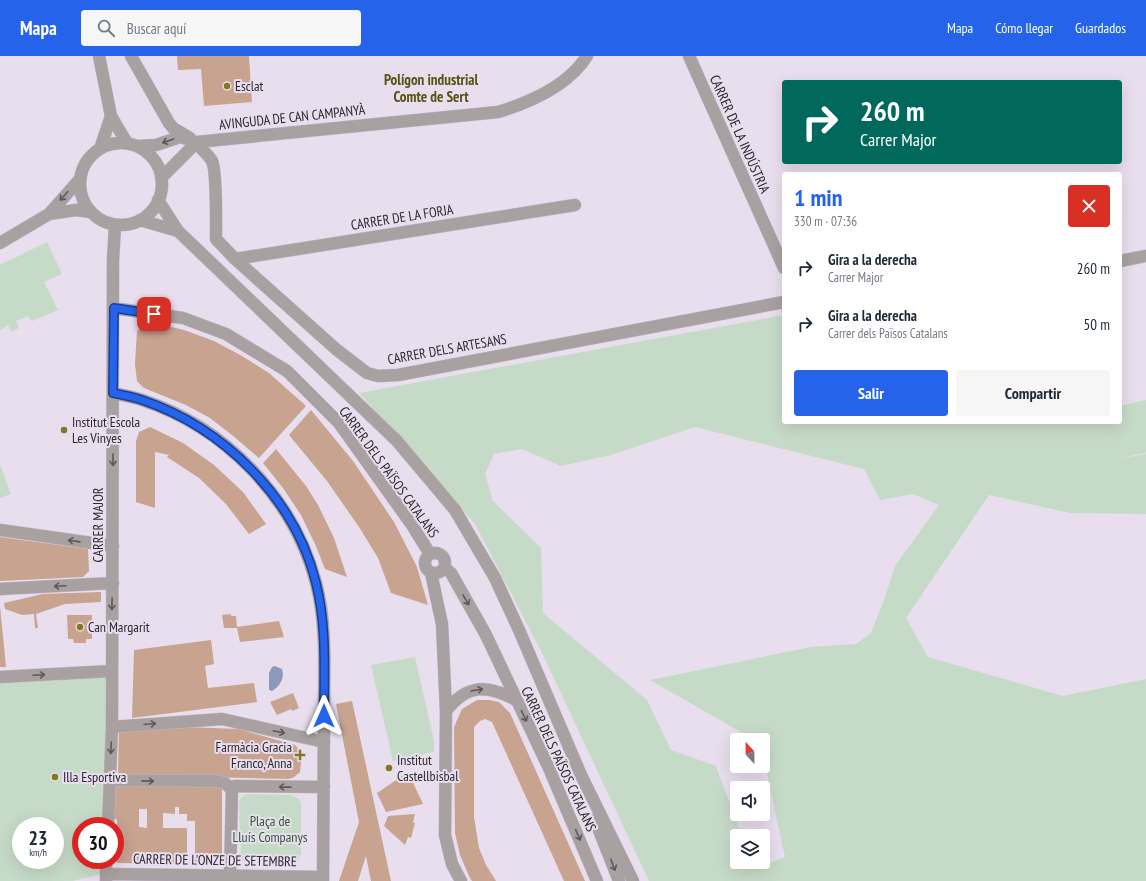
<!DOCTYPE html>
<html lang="es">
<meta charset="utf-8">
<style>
body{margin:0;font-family:"PT Sans Narrow",sans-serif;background:#f6f6f7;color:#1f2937;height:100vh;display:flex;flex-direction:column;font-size:15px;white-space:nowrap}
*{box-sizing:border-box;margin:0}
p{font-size:13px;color:#747a83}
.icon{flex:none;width:22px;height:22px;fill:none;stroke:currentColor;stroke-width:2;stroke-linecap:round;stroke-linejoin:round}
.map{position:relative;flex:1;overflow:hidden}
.panel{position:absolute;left:782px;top:116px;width:340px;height:252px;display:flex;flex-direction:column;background:#fff;border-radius:4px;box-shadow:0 4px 16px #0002}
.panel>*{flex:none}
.banner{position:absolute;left:782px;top:24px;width:340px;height:84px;border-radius:4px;box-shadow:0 4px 16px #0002;background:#00695c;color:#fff;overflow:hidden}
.needle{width:26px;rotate:338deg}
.tools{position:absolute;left:730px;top:677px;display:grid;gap:8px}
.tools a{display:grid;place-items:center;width:40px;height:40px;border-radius:4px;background:#fff;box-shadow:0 4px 16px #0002;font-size:20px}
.speed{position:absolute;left:12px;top:761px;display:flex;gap:8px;font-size:20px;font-weight:700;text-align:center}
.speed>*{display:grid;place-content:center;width:52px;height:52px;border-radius:50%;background:#fff;box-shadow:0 4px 16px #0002;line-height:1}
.speed small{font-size:10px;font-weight:400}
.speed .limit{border:6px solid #d22;background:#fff;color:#111}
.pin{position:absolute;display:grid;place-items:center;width:34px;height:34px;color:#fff;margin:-17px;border-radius:8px;box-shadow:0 2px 6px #0006}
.me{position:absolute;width:44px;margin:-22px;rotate:0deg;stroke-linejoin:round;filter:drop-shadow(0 0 3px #0008)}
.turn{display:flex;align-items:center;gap:14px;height:84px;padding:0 12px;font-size:18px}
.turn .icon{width:52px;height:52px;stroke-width:2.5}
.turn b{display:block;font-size:28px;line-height:34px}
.round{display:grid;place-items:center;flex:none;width:42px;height:42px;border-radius:4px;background:#f6f6f7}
.summary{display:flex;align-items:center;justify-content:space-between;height:68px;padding:0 12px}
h1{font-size:24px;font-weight:700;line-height:30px;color:#2563eb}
.button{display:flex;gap:8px;margin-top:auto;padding:8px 12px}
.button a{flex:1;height:46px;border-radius:4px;background:#2563eb;color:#fff;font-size:16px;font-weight:700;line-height:46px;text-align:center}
.button a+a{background:#f6f6f7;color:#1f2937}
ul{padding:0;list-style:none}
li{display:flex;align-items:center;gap:12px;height:56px;padding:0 12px}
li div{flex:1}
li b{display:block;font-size:15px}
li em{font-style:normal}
header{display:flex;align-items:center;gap:24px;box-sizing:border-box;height:56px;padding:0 20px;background:#2563eb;color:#fff}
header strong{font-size:19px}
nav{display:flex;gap:22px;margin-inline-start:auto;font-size:14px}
.search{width:280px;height:36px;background:#f6f6f7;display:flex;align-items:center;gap:10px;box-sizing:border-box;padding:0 14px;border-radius:4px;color:#747a83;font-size:15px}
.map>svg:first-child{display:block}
.green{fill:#c6dbc7;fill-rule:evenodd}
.water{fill:#8b9aba}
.building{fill:#c7a390;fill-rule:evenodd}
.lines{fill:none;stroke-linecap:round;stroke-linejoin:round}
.minor-casing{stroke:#c2bac8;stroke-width:13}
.minor{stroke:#a9a0a1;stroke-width:12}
.oneway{stroke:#5d585c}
.route-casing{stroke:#184099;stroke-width:10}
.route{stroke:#2563eb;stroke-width:7}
.poi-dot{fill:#82781d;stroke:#e8deee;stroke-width:1.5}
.labels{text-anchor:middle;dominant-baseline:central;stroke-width:4;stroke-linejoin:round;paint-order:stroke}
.poi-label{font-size:14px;fill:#2b282e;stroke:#e8deee;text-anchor:start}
.street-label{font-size:14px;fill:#2b282e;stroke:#e8deee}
.park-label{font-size:14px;fill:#2c5a33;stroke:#e8deee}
.neighbourhood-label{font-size:15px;font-weight:bold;fill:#585113;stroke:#e8deee}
</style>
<header>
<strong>Mapa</strong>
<div class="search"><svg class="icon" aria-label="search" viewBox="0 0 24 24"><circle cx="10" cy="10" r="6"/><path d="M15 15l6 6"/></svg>Buscar aquí</div>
<nav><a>Mapa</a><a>Cómo llegar</a><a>Guardados</a></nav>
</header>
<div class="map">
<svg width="1146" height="825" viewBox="0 0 1146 825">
<rect width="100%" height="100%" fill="#e8deee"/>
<path class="green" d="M 47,186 L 62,218 L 44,226 L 58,254 L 32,265 L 28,260 L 16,265 L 19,272 L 11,276 L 8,269 L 0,274 L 0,209 Z
M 784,259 L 784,366 L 1120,366 L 1120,350 L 1146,344 L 1146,397 L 1116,403 L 1146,398 L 1146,458 L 1070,457 L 989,439 L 906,562 L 928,601 L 1063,640 L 1146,623 L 1146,825 L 649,825 L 543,599 L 475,468 L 359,337 ZM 695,371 L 864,413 L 880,444 L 913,438 L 939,449 L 895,510 L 884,544 L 871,577 L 856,588 L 811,591 L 650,624 L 755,684 L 763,684 L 763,699 L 785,801 L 754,813 L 751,806 L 737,806 L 737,780 L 742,780 L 716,710 L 671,694 L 647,644 L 543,557 L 541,492 L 493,445 L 485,418 L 494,398 L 522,393 L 561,410 L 611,399 Z
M 0,408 L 11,438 L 0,442 Z
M 415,601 L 434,685 L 434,696 L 393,705 L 371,609 Z
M 111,615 L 108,770 L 81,770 L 81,804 L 106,804 L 106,817 L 73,825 L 0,825 L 0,626 ZM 21,770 L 55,770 L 55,804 L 21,804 Z
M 247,738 L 290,739 L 299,743 L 301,747 L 301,798 L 298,805 L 246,807 L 241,804 L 239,747 L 241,741 Z"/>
<path class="water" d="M 275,610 L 282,613 C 285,622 280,630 272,635 L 269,634 L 269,617 L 272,611 Z"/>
<path class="building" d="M 177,0 L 249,0 L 252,46 L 204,50 L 201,13 L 178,14 Z
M 155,267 L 184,274 L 214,285 L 242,300 L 269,317 L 306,350 L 259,402 L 232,379 L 210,362 L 186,349 L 144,332 L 137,325 L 135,308 L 137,275 L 145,268 Z
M 311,354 L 353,405 L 394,466 L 417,511 L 428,549 L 391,537 L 378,502 L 359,471 L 327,425 L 289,379 Z
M 150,371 L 183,387 L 214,409 L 243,436 L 266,468 L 249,478 L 226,448 L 199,422 L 167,401 L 169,399 L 155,396 L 155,452 L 136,446 L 136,385 L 139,376 Z
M 276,393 L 306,430 L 318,449 L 334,482 L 347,521 L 325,513 L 316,490 L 301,459 L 283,432 L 263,407 Z
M 0,481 L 88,493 L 89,515 L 83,521 L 0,525 Z
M 101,536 L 101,546 L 65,548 L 36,558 L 38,572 L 35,572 L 34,558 L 22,559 L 5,553 L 4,547 L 43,538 Z
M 0,550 L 6,611 L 0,611 Z
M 231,558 L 231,560 L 236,560 L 237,571 L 279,565 L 284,581 L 240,586 L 237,572 L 224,572 L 222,559 Z
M 67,559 L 92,559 L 92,583 L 86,583 L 86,587 L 74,587 L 73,583 L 68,583 Z
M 211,584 L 214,608 L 205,610 L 208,632 L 254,627 L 257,646 L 132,662 L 134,594 Z
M 293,637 L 299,652 L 292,655 L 291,653 L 277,659 L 270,646 Z
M 477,644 L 489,644 L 499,646 L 510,657 L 585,825 L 564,825 L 492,666 L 485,663 L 480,665 L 474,671 L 474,761 L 479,792 L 486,809 L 496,825 L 472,825 L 469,820 L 460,799 L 455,777 L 454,671 L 462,653 Z
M 352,645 L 391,825 L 371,825 L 366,800 L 358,825 L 339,825 L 359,766 L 336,648 Z
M 186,671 L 238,673 L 295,689 L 302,697 L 300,716 L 294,721 L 289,723 L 118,719 L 119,676 Z
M 408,716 L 423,748 L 386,756 L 377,737 Z
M 114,729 L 220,730 L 222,732 L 222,804 L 216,809 L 195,808 L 195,765 L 187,765 L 187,758 L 179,758 L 179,751 L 175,751 L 175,758 L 163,757 L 163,772 L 187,772 L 187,808 L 117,807 L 117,763 L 114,763 ZM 139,753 L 147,753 L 147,772 L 139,771 Z
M 415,758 L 413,766 L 415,767 L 411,782 L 408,781 L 405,789 L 384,770 L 388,760 Z"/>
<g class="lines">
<g class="minor-casing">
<path id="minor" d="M 99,0 L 111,60 L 127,87
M 131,0 L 169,67 L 173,72 L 190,82
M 689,0 L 784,212
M 197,86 C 201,94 209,99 212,105 C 217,115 216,168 216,183 L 235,203 L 337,294 L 367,317 L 378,320 L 398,319 L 784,246
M80 128a41 41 0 1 1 82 0a41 41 0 1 1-82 0Z
M 137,90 L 156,89 L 180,81 L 197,86 L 498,56 C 531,46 568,30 587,0
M 100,93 L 111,60
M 161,122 L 197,86
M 158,144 L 178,175 L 397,385 L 455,454 L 495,522 L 519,574 L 581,719 L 633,825
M 49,158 L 76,154 L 91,156
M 140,164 L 178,175
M 0,187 L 49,158 L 80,123
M 235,203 L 575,149
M 1120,205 L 1146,200
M 113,252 L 183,262 L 226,278 L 287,315 L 339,367 L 412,469 L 430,498
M 113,337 C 123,339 133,341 142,344 C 225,371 294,442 316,527 C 327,568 324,613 324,656 C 324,712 323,769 323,825
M 0,474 L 113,490
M425 507a10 10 0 1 1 20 0a10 10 0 1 1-20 0Z
M 445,512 L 451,517 L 486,579 L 548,710 L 597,825
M 431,517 L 442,568 L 446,655 L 445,779 L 452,808 L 461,825
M 0,533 L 113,527
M 0,621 L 111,615
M 446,655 C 467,628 487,628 516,644
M 112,671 L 222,663 L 324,686
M 109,724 L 216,725 L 225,727 L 232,734
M 595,764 L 619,825
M 108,770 L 112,671 L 113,204 L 115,169
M 106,818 L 323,821
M 106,825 L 106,804
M 232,825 L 230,820 L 232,734 L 235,730 L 324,731"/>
</g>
<use href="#minor" class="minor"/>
</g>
<defs><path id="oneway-shaft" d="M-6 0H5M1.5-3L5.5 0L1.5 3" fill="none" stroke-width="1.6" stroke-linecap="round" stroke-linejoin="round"/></defs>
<g class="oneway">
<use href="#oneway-shaft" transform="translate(168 85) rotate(161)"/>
<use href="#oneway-shaft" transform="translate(64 140) rotate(132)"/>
<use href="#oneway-shaft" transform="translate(113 404) rotate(90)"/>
<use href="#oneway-shaft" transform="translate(74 485) rotate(-172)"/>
<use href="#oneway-shaft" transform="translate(60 530) rotate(177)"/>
<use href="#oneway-shaft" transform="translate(466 544) rotate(60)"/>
<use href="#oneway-shaft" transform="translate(112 548) rotate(91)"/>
<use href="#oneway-shaft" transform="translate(39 619) rotate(-3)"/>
<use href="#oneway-shaft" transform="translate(477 634) rotate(-10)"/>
<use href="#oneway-shaft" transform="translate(524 660) rotate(64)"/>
<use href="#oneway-shaft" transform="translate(150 668) rotate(-5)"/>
<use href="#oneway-shaft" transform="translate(279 676) rotate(12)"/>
<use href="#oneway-shaft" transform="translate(111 692) rotate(92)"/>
<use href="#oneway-shaft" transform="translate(148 725) rotate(1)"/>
<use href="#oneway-shaft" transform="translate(285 731) rotate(-179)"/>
<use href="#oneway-shaft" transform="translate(578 779) rotate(66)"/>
<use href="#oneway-shaft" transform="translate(613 809) rotate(69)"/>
</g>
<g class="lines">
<g class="route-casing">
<path id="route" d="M 154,258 L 114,252 L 113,337 C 122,339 133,341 142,344 C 224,372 295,442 316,527 C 327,570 324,616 324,660"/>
</g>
<use href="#route" class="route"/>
</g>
<g class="poi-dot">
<circle cx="227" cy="30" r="4"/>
<circle cx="64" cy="374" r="4"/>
<circle cx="80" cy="571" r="4"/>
<path d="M298 693h4v4h4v4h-4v4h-4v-4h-4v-4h4z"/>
<circle cx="389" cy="712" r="4"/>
<circle cx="55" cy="721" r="4"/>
</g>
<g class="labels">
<g class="poi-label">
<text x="235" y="30">Esclat</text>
<text x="72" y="366">Institut Escola<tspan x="72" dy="16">Les Vinyes</tspan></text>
<text x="88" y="571">Can Margarit</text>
<text x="292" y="691" text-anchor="end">Farmàcia Gracia<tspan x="292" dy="16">Franco, Anna</tspan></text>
<text x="397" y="704">Institut<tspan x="397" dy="16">Castellbisbal</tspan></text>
<text x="63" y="721">Illa Esportiva</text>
</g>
<g class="street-label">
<text transform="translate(292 61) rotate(-6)">AVINGUDA DE CAN CAMPANYÀ</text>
<text transform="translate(740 78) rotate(66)">CARRER DE LA INDÚSTRIA</text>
<text transform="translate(402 161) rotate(-9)">CARRER DE LA FORJA</text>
<text transform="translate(447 293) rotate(-10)">CARRER DELS ARTESANS</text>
<text transform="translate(389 416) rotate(54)">CARRER DELS PAÏSOS CATALANS</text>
<text transform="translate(98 469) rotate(-90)">CARRER MAJOR</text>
<text transform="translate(559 703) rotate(65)">CARRER DELS PAÏSOS CATALANS</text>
<text transform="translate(215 804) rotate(1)">CARRER DE L'ONZE DE SETEMBRE</text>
</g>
<g class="park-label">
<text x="270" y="765">Plaça de<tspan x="270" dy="16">Lluís Companys</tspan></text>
</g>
<g class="neighbourhood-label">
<text x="431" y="23">Polígon industrial<tspan x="431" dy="17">Comte de Sert</tspan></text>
</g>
</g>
</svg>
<div class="tools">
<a><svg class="needle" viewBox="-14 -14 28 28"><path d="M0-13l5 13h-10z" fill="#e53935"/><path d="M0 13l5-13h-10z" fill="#747a83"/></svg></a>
<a><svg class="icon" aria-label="sound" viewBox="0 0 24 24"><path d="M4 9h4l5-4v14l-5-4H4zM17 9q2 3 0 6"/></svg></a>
<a><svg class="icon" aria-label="layers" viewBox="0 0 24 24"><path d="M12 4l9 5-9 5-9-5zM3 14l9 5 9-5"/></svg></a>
</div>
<div class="speed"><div>23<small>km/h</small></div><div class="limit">30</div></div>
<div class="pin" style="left:154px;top:258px;background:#d93025"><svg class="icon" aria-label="arrive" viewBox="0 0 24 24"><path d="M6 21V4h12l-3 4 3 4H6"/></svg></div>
<svg class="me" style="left:324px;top:660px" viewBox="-20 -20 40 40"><path d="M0-17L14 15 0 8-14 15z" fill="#2563eb" stroke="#fff" stroke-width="4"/></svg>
<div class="banner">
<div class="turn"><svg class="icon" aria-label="right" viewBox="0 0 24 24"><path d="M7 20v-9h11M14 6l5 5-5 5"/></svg><div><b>260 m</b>Carrer Major</div></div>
</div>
<section class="panel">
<div class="summary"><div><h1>1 min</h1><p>330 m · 07:36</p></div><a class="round" style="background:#d93025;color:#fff"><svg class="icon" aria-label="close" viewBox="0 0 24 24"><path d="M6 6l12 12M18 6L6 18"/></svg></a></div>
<ul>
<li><svg class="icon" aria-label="right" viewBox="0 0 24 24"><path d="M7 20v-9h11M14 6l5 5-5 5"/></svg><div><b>Gira a la derecha</b><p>Carrer Major</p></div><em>260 m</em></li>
<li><svg class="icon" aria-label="right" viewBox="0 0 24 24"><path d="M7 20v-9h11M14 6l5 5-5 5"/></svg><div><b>Gira a la derecha</b><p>Carrer dels Països Catalans</p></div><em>50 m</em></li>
</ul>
<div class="button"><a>Salir</a><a>Compartir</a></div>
</section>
</div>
